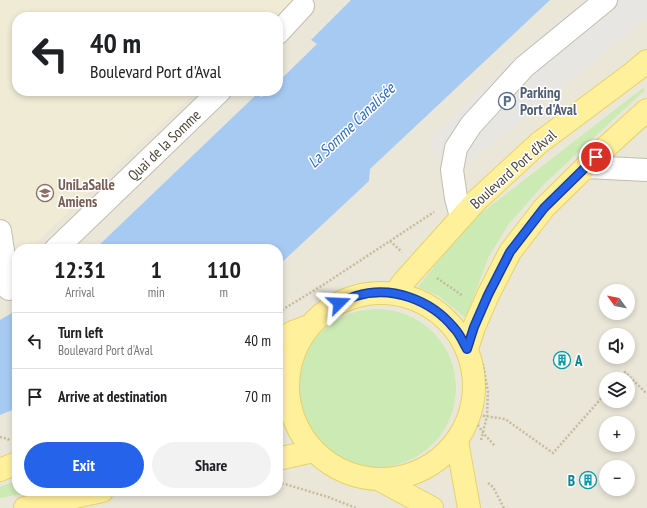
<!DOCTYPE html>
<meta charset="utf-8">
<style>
body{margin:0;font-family:"PT Sans Narrow",sans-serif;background:#f2f2f2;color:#202124;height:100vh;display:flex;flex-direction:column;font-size:15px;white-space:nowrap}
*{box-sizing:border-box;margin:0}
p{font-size:13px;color:#757577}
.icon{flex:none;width:22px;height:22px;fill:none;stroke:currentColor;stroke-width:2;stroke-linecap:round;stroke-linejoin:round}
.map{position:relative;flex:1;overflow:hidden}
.details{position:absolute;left:12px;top:244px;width:271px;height:252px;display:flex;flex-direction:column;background:#fff;border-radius:16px;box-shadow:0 2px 6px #0003}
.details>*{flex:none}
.guide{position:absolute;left:12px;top:12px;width:271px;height:84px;border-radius:16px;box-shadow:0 2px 6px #0003;background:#fff;color:#202124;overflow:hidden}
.needle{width:26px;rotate:303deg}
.buttons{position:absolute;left:599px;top:284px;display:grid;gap:8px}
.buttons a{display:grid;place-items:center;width:36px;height:36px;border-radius:50%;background:#fff;box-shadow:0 2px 6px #0003;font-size:20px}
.pin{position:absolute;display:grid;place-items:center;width:34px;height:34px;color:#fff;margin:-17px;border:2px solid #fff;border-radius:50%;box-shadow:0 1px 4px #0007}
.me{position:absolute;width:44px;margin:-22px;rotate:69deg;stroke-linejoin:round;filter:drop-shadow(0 0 3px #0008)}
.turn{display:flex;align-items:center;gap:14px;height:84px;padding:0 12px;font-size:18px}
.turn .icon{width:52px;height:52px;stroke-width:2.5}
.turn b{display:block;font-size:28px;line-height:34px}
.eta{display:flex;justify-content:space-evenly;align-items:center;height:68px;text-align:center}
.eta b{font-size:24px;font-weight:700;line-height:28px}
.button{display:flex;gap:8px;margin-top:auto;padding:8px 12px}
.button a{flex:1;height:46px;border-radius:24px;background:#2563eb;color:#fff;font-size:16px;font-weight:700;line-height:46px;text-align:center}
.button a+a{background:#f2f2f2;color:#202124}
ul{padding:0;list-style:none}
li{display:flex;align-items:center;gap:12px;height:56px;padding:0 12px;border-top:1px solid #e0e0e0}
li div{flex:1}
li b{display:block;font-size:15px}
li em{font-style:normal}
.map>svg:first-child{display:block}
.residential{fill:#eae7d9;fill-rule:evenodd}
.education{fill:#efebd5}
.green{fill:#cbeab4}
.parking{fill:#e8e6e3}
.water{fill:#a7caf3}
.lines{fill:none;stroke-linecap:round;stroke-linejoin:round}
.minor-casing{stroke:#c2bead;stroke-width:24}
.major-casing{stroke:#e7d268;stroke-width:24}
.path{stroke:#c4bc9e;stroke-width:2.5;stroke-dasharray:2 2;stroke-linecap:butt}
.minor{stroke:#fff;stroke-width:22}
.major{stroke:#fff09b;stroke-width:22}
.route-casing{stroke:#184099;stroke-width:10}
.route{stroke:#2563eb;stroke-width:7}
.labels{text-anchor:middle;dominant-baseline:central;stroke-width:3;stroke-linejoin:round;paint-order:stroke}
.service-label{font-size:15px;font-weight:bold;fill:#4e5e75;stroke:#fff;text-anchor:start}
.street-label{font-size:15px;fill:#4b4638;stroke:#fff}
.education-label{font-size:15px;font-weight:bold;fill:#785e54;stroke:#fff;text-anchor:start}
.culture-label{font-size:15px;font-weight:bold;fill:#0d838f;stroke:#fff;text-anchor:start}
.water-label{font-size:16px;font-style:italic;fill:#2d6cbb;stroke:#fff}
</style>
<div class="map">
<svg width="647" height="508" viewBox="0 0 647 508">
<rect width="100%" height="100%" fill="#f6f4eb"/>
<path class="residential" d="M 0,0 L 647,0 L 647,508 L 0,508 ZM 17,17 L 278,17 L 278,91 L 17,91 ZM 17,249 L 278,249 L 278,491 L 17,491 ZM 606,291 L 628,291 L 628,313 L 606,313 ZM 606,335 L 628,335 L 628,357 L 606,357 ZM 606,379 L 628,379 L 628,401 L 606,401 ZM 606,423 L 628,423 L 628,445 L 606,445 ZM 606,467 L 628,467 L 628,489 L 606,489 Z"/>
<path class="education" d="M 0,0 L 293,0 L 276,17 L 17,17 L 17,91 L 197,91 L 29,249 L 17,249 L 17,260 L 0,273 Z"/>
<path class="green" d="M 643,88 L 645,90 L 544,184 L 508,225 L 488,258 L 466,318 L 439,296 L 418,287 L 455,240 L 479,215 Z
M298 388a79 79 0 1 1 158 0a79 79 0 1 1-158 0Z
M 17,480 L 17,491 L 36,491 L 0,498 L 0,487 Z"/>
<path class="parking" d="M 584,0 L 647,0 L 647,18 L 452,176 L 428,142 L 513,59 Z"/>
<path class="water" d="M 351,0 L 550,0 L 370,169 L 369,181 L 278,266 L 278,249 L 95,249 L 256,95 L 262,97 L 268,91 L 278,91 L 278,82 L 317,44 L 311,40 Z
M 17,310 L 17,408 L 0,415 L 0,320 Z"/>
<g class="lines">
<g class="minor-casing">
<path id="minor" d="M 278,33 L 303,6
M 586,167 L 647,170
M 461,217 L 456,198 L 452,170 L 456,148 L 471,125 L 524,67 L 606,0
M 0,231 L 9,289
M 56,249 L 220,91"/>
</g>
<g class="major-casing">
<path id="major" d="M288 386a93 93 0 1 1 186 0a93 93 0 1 1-186 0Z
M 395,293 L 405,280 L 476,201 L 539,143 L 634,72 L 647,61
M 278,341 L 293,332 L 309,326
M 467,349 L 474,327 L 488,295 L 510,252 L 544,208 L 606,147 L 647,110
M 457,441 L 469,508
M 278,459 L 313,451
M 0,470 L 17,463
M 380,480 L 432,508
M 25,508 L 102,491"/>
</g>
<path class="path" d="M 390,241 L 402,252
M 437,278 L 463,296
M 282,310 L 323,285 L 434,212
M 619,379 L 625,372 L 647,394
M 471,414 L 505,419 L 553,453 L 606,393
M 471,415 L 484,434 L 495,446
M 0,437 L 8,439 L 10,442
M 481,440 L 487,416 L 488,392 L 483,364
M 278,482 L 328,497 L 356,508
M 488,483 L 493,487 L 504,508"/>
<use href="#minor" class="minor"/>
<use href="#major" class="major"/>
</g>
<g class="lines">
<g class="route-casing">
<path id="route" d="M 339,303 C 345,300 350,298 356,296 C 392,285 431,300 454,328 C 460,334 463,342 467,349 L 474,327 L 488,295 L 510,252 L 544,208 L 596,157"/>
</g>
<use href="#route" class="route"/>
</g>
<defs>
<g id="parking-ring" transform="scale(0.9)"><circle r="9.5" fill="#fff" stroke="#5c6f8a" stroke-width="1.5"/><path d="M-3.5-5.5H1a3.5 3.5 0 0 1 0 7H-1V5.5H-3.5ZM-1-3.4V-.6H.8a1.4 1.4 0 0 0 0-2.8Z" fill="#5c6f8a"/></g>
<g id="university-ring" transform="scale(0.9)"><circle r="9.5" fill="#fff" stroke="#8d6e63" stroke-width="1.5"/><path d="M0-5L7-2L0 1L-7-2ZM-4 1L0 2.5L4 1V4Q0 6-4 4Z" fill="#8d6e63"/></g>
<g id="building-ring" transform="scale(0.9)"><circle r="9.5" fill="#fff" stroke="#0f9aa8" stroke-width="1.5"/><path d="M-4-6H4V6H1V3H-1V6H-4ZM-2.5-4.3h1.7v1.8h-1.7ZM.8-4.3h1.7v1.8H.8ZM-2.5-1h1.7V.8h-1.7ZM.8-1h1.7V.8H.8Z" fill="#0f9aa8"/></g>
</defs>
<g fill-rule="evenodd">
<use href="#parking-ring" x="507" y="101"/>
<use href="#university-ring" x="45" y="193"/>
<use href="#building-ring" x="562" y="360"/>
<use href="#building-ring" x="588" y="480"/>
</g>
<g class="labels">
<g class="service-label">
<text x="520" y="92">Parking<tspan x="520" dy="17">Port d'Aval</tspan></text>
</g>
<g class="street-label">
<text transform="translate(164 145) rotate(-44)">Quai de la Somme</text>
<text transform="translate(513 169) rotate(-42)">Boulevard Port d'Aval</text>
</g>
<g class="education-label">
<text x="58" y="184">UniLaSalle<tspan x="58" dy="17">Amiens</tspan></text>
</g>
<g class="culture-label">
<text x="575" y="360">A</text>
<text x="575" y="480" text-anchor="end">B</text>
</g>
<g class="water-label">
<text transform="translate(351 125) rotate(-44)">La Somme Canalisée</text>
</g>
</g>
</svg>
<div class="buttons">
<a><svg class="needle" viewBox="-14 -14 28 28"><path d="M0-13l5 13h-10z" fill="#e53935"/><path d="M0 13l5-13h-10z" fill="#757577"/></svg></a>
<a><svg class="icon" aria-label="sound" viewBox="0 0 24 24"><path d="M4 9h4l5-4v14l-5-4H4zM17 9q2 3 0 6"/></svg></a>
<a><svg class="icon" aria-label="layers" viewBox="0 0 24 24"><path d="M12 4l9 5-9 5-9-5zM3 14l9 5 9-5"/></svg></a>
<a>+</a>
<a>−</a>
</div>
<div class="pin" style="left:596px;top:157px;background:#d93025"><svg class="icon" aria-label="arrive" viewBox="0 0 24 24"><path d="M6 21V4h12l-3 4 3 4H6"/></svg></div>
<svg class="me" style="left:339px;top:303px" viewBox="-20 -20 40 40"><path d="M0-17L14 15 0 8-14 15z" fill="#2563eb" stroke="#fff" stroke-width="4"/></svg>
<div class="guide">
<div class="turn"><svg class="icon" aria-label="left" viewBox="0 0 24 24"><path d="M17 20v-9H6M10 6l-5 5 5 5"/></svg><div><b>40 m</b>Boulevard Port d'Aval</div></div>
</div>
<section class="details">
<div class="eta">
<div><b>12:31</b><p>Arrival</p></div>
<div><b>1</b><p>min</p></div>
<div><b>110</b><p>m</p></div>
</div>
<ul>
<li><svg class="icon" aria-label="left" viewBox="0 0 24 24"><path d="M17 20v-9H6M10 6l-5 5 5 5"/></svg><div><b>Turn left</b><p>Boulevard Port d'Aval</p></div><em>40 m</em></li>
<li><svg class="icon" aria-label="arrive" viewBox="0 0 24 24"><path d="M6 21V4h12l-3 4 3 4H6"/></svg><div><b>Arrive at destination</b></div><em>70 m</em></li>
</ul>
<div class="button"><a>Exit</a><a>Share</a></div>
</section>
</div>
